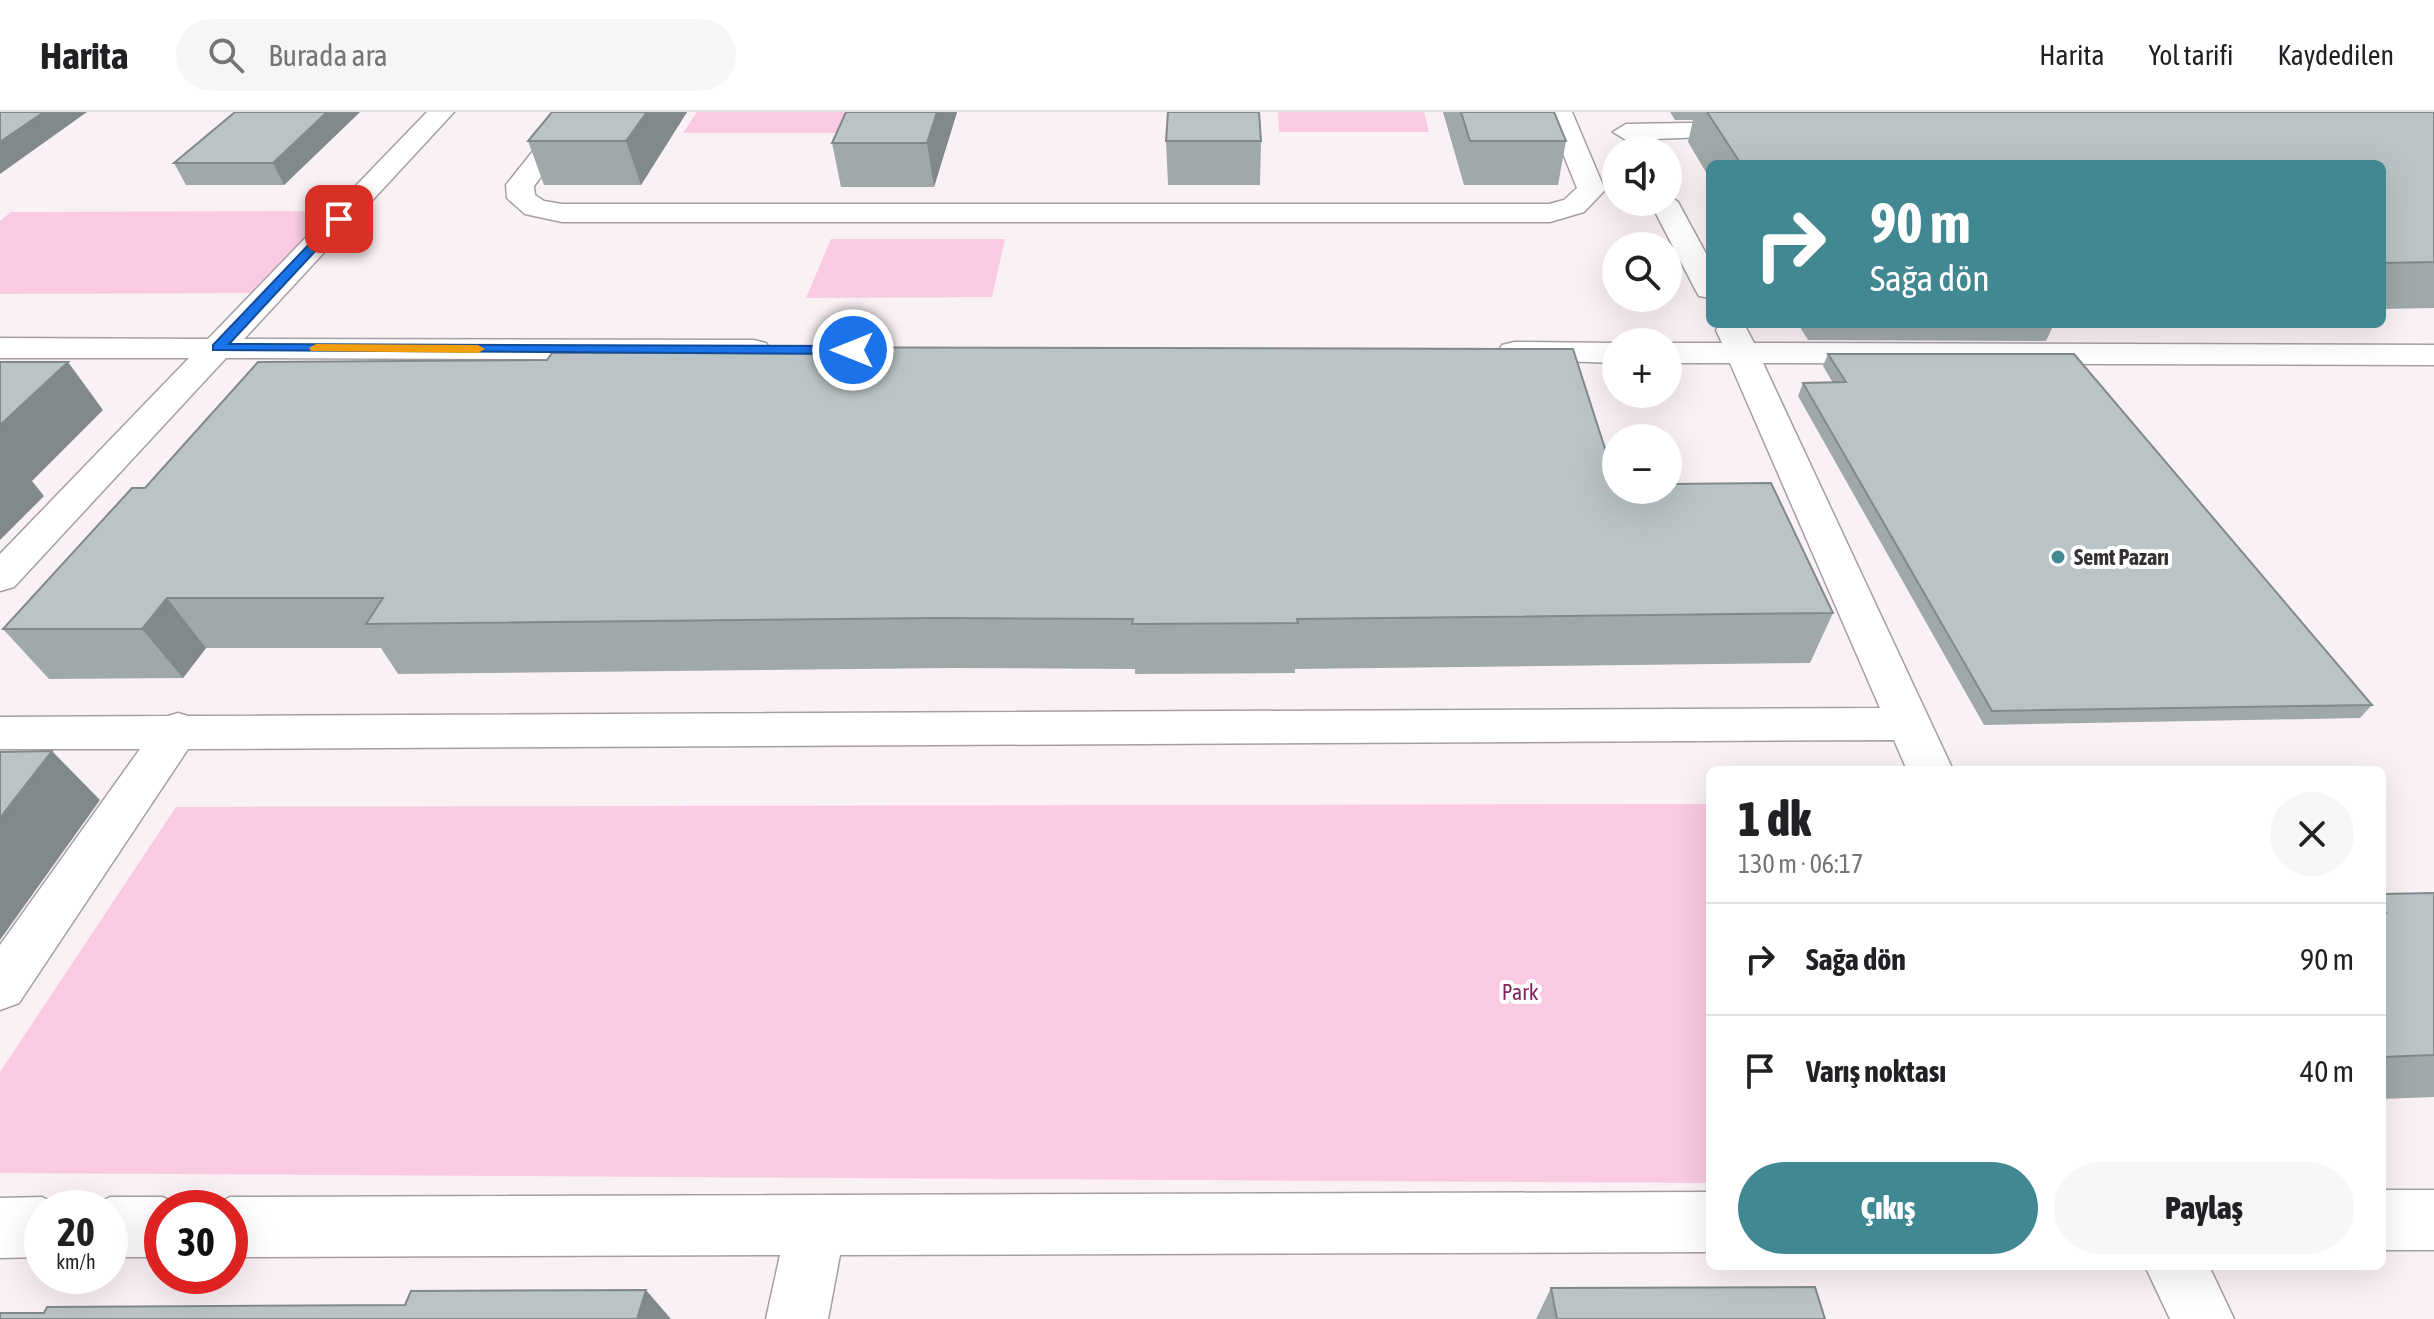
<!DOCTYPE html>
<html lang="tr">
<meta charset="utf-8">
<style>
body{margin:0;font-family:"Asap Condensed",sans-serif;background:#f6f6f6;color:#202124;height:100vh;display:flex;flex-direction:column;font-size:30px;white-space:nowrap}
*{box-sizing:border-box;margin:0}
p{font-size:26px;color:#757577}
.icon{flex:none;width:44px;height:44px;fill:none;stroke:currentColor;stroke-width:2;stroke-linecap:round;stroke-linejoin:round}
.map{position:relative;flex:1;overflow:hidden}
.details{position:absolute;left:1706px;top:654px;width:680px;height:504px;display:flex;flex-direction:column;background:#fff;border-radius:12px;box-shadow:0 8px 32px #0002}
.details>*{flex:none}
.banner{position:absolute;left:1706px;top:48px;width:680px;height:168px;border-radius:12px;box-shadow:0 8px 32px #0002;background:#428893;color:#fff;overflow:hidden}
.fabs{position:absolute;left:1602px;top:24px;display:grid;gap:16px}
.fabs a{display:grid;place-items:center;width:80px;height:80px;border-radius:50%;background:#fff;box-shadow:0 8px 32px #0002;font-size:40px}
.speed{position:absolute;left:24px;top:1078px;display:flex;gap:16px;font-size:40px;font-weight:700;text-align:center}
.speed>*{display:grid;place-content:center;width:104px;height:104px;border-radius:50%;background:#fff;box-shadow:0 8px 32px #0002;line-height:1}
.speed small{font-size:20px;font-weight:400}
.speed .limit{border:12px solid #d22;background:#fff;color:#111}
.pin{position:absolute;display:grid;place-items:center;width:68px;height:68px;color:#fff;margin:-34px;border-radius:16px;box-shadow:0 4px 12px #0006}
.me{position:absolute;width:88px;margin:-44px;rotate:270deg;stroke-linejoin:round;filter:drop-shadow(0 0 6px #0008)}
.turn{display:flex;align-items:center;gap:28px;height:168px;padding:0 32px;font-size:36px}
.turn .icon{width:104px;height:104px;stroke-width:2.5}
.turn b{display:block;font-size:56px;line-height:68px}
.round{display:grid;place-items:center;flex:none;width:84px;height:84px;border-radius:42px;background:#f6f6f6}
.summary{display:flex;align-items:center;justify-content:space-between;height:136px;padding:0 32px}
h1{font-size:48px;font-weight:800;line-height:60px}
.button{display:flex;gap:16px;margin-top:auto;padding:16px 32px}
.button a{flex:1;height:92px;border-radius:48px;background:#428893;color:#fff;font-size:32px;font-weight:800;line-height:92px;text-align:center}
.button a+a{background:#f6f6f6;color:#202124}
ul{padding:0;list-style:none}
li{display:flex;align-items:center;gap:24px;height:112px;padding:0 32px;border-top:2px solid #e0e0e0}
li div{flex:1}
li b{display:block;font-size:30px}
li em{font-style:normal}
header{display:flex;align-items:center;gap:48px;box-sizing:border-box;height:112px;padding:0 40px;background:#fff;border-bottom:2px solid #e0e0e0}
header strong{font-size:38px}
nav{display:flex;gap:44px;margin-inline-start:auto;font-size:28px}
.search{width:560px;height:72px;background:#f6f6f6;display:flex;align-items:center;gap:20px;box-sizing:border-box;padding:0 28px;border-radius:44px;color:#757577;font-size:30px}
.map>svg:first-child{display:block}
.green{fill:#f9cae2}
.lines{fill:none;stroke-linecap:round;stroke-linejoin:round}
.minor-casing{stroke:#a79ea3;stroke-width:3}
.minor{fill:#fff;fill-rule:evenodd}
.wall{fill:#a0a9aa}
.shaded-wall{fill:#82898b}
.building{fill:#bac4c6;stroke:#82898b;stroke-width:2}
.route{fill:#1a73e8;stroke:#114b97;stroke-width:2}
.slow{fill:#f59e0b}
.poi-dot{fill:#428893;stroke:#fff;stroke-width:3}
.labels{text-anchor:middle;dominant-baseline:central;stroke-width:8;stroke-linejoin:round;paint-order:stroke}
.poi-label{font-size:22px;font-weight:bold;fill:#363234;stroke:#fff;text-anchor:start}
.park-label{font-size:22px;fill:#822660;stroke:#fff}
</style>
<header>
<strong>Harita</strong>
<div class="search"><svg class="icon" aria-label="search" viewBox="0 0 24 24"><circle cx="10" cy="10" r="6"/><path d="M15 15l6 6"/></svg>Burada ara</div>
<nav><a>Harita</a><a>Yol tarifi</a><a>Kaydedilen</a></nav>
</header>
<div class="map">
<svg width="2434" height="1207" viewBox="0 0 2434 1207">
<rect width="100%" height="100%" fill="#faf1f5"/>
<path class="green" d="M 697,0 L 863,0 L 854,21 L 683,21 Z
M 1278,0 L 1424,0 L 1429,20 L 1279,20 Z
M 342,99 L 263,181 L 0,182 L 0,109 L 11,100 Z
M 831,127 L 1005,127 L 992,185 L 806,186 Z
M 1710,692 L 1710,1071 L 0,1061 L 0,960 L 176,695 Z"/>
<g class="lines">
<g class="minor-casing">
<path id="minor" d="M 427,0 L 454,0 L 244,227 L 754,228 L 766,231 L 770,238 L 766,245 L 754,248 L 226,246 L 14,475 L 0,479 L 0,442 L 189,246 L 0,246 L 0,226 L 208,227 Z
M 564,0 L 590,0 L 534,74 L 535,83 L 544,89 L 562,92 L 1549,92 L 1564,88 L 1577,76 L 1546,0 L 1572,0 L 1605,78 L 1584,100 L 1550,110 L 562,110 L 525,102 L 507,86 L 506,73 Z
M 1752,10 L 1765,18 L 1761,23 L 1626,28 L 1613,20 L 1626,12 Z
M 1668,83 L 1678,90 L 1710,149 L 1710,186 L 1699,184 L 1695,177 L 1650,90 L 1668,90 Z
M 1720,212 L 1744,212 L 1754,231 L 2434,233 L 2434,253 L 1763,251 L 1953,658 L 1907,658 L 1894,628 L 188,637 L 19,891 L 0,898 L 0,833 L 140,637 L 0,637 L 0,605 L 168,604 L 178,601 L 188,604 L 1880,596 L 1730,251 L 1668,251 L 1668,231 L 1722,231 L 1716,218 Z
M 1514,230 L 1616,231 L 1616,251 L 1502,247 L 1498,240 L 1502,233 Z
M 2382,1078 L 2434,1078 L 2434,1138 L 2382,1138 Z
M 1710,1080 L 1710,1140 L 840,1143 L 828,1207 L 766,1207 L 780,1143 L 230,1145 L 230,1096 L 208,1096 L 230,1085 Z
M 42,1085 L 64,1096 L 42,1096 L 42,1145 L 0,1146 L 0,1086 Z
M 110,1085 L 162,1085 L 183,1094 L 162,1096 L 162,1145 L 110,1145 L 110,1096 L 88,1096 Z
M 2145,1154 L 2209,1154 L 2234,1207 L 2170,1207 Z"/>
</g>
<use href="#minor" class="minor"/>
</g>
<path class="wall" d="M 360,0 L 284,73 L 186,73 L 174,51 Z
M 552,0 L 687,0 L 641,73 L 544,73 L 528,29 Z
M 846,0 L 957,0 L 934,75 L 841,75 L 832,31 Z
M 1443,0 L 1554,0 L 1566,29 L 1558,73 L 1464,73 Z
M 1670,0 L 2434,0 L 2434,196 L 2382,197 L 2382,52 L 1710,52 L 1710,67 L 1688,30 L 1693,8 L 1675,8 Z
M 1166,29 L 1261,29 L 1260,73 L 1168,73 Z
M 1798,212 L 2054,212 L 2046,229 L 1808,228 Z
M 1828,242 L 2372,593 L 2360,606 L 1984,613 L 1798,284 L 1803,271 L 1833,271 L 1823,254 Z
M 1616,371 L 1833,501 L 1810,551 L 1295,557 L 1295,561 L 1135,562 L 1135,557 L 951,556 L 398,562 L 381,536 L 206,536 L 183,566 L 49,567 L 3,517 L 132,376 Z
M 2434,781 L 2434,985 L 2382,987 L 2382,782 Z
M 1551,1176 L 1825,1207 L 1536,1207 Z"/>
<path class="shaded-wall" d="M 44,0 L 87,0 L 0,62 L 0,30 Z
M 327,0 L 360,0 L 284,73 L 273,51 Z
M 647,0 L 687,0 L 641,73 L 626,29 Z
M 937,0 L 957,0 L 934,75 L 927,31 Z
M 68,250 L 103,298 L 32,369 L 44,384 L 0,428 L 0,313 Z
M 167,486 L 206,536 L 183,566 L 142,517 Z
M 52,639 L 100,688 L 0,828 L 0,706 Z
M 646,1178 L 671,1207 L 637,1207 Z"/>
<path class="building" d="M 0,0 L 44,0 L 0,30 Z
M 235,0 L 327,0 L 273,51 L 174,51 Z
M 552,0 L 647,0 L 626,29 L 528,29 Z
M 846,0 L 937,0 L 927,31 L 832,31 Z
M 1168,0 L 1259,0 L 1261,29 L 1166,29 Z
M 1461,0 L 1554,0 L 1566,29 L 1470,29 Z
M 1707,0 L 2434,0 L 2434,150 L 2382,151 L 2382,52 L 1741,52 Z
M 693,235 L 1573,237 L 1616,371 L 1616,378 L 1668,378 L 1668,372 L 1771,371 L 1833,501 L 1297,507 L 1298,511 L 1132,512 L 1133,507 L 940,506 L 366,512 L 383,486 L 167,486 L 142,517 L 3,517 L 132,376 L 145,376 L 258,250 L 547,248 L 552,241 L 690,241 Z
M 1828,242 L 2074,242 L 2372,593 L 1992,599 L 1803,271 L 1846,270 Z
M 0,250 L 68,250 L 0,313 Z
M 52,639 L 0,706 L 0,640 Z
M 2434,781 L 2434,943 L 2382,945 L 2382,801 L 2386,801 L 2382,795 L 2382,782 Z
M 1815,1175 L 1825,1207 L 1557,1207 L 1551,1176 Z
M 646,1178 L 637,1207 L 0,1207 L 0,1201 L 44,1201 L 47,1195 L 405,1193 L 411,1179 Z"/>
<path class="route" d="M 335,105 L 345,107 L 229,232 L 853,234 L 860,238 L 853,242 L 213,238 L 213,233 Z"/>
<path class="slow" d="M 316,232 L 478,233 L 485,237 L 478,241 L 311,239 L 309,236 Z"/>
<circle class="poi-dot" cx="2058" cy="445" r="8"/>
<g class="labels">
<g class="poi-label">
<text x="2074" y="445">Semt Pazarı</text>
</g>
<g class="park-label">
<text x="1520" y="880">Park</text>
</g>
</g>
</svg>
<div class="fabs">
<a><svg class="icon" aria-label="sound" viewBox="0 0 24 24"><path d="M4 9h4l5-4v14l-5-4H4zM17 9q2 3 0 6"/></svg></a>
<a><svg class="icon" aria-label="search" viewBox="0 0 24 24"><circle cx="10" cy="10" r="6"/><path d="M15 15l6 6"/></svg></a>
<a>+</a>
<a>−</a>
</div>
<div class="speed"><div>20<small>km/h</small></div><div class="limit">30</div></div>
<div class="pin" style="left:339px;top:107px;background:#d93025"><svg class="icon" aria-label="arrive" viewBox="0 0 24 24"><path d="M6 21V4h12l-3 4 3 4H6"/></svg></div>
<svg class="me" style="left:853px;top:238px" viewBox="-20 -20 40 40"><circle r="17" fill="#1a73e8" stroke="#fff" stroke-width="3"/><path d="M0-11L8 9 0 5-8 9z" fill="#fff"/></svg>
<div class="banner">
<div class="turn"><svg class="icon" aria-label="right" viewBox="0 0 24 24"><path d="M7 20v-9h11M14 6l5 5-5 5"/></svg><div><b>90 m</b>Sağa dön</div></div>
</div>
<section class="details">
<div class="summary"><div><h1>1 dk</h1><p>130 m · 06:17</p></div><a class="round"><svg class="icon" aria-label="close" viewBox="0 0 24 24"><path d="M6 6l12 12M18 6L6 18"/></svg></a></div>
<ul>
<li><svg class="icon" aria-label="right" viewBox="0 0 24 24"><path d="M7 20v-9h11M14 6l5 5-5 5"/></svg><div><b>Sağa dön</b></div><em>90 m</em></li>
<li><svg class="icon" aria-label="arrive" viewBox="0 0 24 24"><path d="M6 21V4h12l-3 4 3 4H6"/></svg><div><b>Varış noktası</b></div><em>40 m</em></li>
</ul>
<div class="button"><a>Çıkış</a><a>Paylaş</a></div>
</section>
</div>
